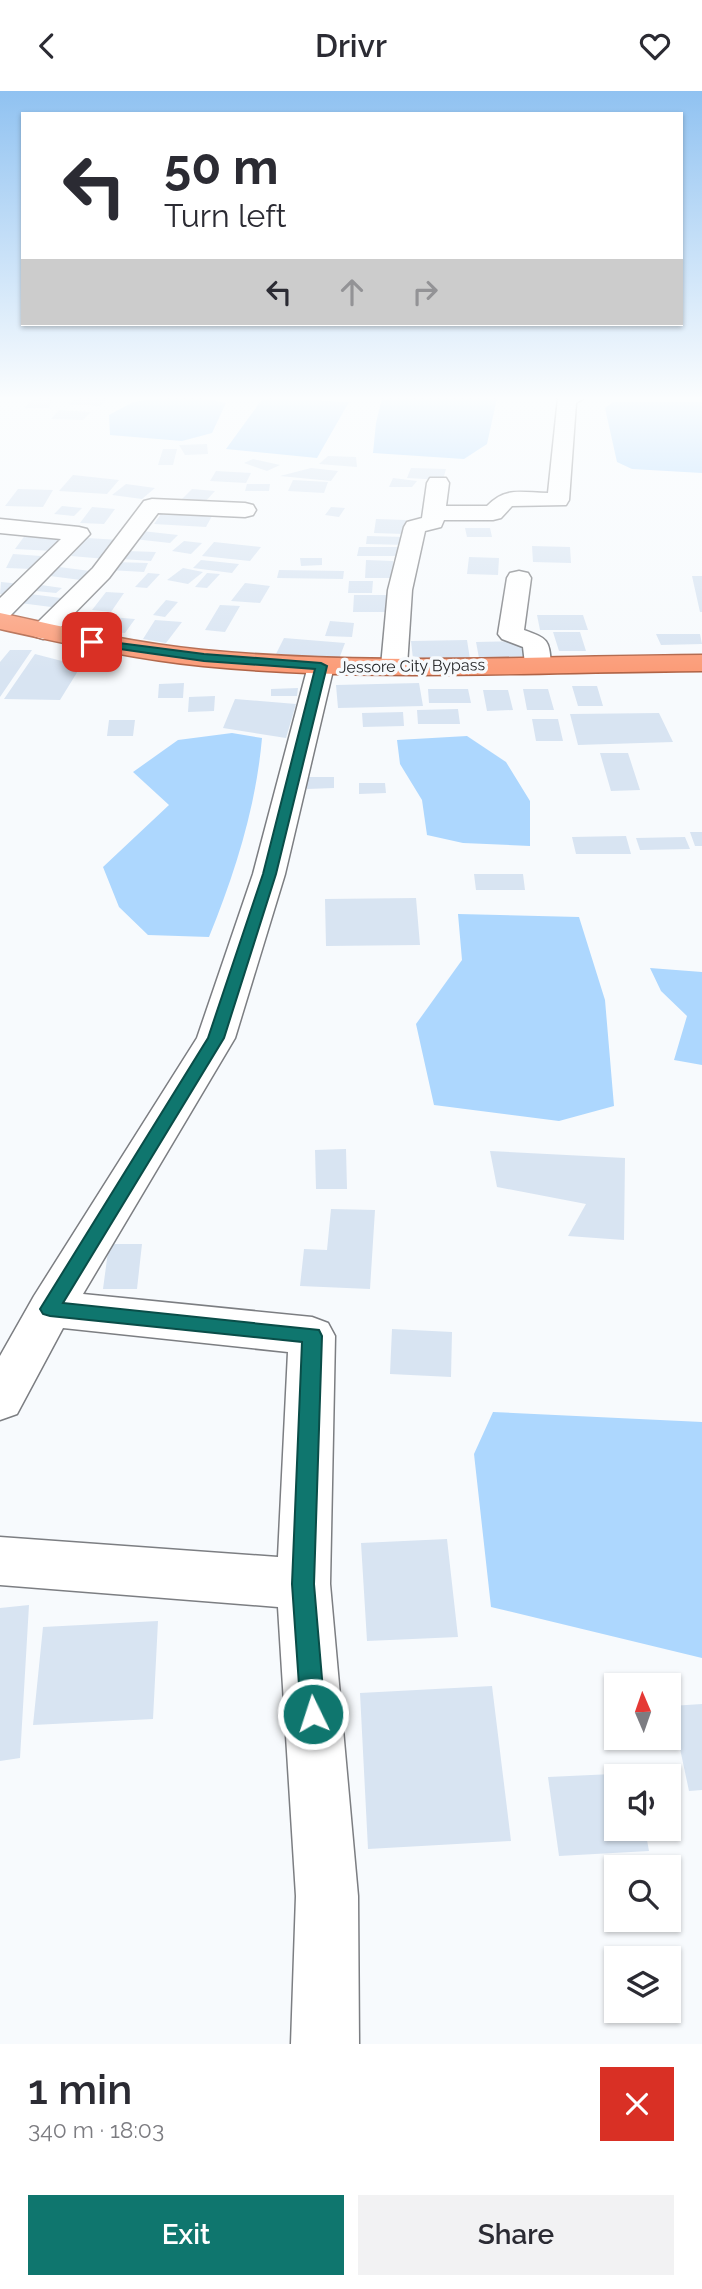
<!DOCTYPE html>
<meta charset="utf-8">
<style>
body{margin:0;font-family:Raleway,sans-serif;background:#f2f2f3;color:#2b2b33;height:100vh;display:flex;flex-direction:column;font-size:26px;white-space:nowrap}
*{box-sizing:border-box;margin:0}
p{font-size:23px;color:#7c7c81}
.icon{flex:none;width:38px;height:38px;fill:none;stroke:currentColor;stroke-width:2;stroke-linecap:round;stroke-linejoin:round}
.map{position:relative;height:1953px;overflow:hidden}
.sheet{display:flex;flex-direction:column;background:#fff;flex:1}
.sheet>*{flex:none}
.guide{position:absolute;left:21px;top:21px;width:662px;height:214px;border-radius:0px;box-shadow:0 2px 5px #0004;background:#fff;color:#2b2b33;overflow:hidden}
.needle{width:46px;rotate:358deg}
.fabs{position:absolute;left:604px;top:1582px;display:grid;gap:14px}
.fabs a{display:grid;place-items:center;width:77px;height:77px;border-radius:0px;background:#fff;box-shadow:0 2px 5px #0004;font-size:35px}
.pin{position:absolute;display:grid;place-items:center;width:60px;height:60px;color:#fff;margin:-30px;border-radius:14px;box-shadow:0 4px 10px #0006}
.me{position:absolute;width:77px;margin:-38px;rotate:356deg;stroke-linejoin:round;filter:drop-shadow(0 0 5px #0008)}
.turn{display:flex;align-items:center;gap:24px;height:147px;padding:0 28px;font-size:32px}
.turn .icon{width:91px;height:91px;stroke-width:2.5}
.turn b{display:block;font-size:49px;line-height:60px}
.lanes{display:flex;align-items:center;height:66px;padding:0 28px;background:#0003;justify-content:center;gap:35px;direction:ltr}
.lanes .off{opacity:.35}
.round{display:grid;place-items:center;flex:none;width:74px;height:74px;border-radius:0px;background:#f2f2f3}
.summary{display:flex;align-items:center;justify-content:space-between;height:119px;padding:0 28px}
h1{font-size:42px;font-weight:600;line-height:52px}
.cta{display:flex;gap:14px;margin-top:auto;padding:14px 28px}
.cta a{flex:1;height:80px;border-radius:0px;background:#0f766e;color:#fff;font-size:28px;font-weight:600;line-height:80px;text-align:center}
.cta a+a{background:#f2f2f3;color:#2b2b33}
header{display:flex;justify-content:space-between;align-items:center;height:91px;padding:0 28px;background:#fff;font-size:32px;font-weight:600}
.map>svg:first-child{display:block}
.water{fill:#add7fe}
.building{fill:#d8e4f2}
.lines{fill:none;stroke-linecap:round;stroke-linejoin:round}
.minor-casing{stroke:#7c7e82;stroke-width:3}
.trunk-casing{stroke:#b06346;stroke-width:3}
.minor{fill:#fff;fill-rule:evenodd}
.trunk{fill:#fb9c78;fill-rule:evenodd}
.route{fill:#0f766e;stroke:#0a4d48;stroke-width:2}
.labels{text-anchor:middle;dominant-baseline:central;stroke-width:7;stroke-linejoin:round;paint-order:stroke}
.far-street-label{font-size:16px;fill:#262729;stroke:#f7fafd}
</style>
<header><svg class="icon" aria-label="back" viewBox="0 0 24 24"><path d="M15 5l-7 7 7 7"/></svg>Drivr<svg class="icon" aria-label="heart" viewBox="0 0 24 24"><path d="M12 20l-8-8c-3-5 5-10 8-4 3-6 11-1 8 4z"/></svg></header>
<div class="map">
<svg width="702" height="1953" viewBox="0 0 702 1953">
<rect width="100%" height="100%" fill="#f7fafd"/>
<path class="water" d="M 165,307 L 202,307 L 226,312 L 212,342 L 182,350 L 110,344 L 109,324 L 133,311 Z
M 263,307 L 349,311 L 317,367 L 226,358 Z
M 382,307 L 497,307 L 487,353 L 464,368 L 373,362 L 376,332 Z
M 613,311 L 702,311 L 702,382 L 632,378 L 617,371 L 605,317 Z
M 232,642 L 262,647 C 256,716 235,782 209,846 L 148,844 L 119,816 L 103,776 L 169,714 L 133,681 L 178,649 Z
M 467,645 L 506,671 L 530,710 L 530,755 L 463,752 L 427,744 L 422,709 L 400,673 L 397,649 Z
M 458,823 L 579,826 L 605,909 L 614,1015 L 559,1030 L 434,1014 L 416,933 L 462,869 Z
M 650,877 L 702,881 L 702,974 L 674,969 L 687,925 L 661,900 Z
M 493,1321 L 702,1331 L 702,1567 L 491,1516 L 474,1363 Z"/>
<path class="building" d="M 34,307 L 52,307 L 49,317 L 25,317 Z
M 75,307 L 107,307 L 100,315 L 69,313 Z
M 59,319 L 91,321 L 83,329 L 51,328 Z
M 207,353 L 208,363 L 185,364 L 179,354 Z
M 163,358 L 177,358 L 173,374 L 158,374 Z
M 328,365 L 356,366 L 357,376 L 319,373 Z
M 253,368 L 280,374 L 267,380 L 244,372 Z
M 311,377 L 338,380 L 331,390 L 280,385 Z
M 411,377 L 446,378 L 443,389 L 407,387 Z
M 216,380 L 251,382 L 246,392 L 210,390 Z
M 73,384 L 119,389 L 107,403 L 59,400 Z
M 393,387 L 417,390 L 412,396 L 389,396 Z
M 293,389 L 328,391 L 324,402 L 288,400 Z
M 126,393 L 155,397 L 142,408 L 112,404 Z
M 247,393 L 270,393 L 269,400 L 245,400 Z
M 18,398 L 53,399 L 43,416 L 5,415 Z
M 192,398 L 215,400 L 204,412 L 180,410 Z
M 62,415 L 82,417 L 74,425 L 54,423 Z
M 92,416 L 115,418 L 104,433 L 80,432 Z
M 331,416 L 345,417 L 339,426 L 325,424 Z
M 163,420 L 213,423 L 206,436 L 154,433 Z
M 376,428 L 406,429 L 404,443 L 374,442 Z
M 465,437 L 490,437 L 492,446 L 467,446 Z
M 142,440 L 178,444 L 170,452 L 134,448 Z
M 26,443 L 64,445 L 53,460 L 15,458 Z
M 367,445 L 406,446 L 406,454 L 366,453 Z
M 87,447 L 120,449 L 106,468 L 71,465 Z
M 184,450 L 202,452 L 191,463 L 172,460 Z
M 214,451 L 261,456 L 250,470 L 202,465 Z
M 532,455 L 570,456 L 571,472 L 533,471 Z
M 359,456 L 402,456 L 403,465 L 357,465 Z
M 127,460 L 156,461 L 151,470 L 122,468 Z
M 13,463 L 41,465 L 33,478 L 6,477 Z
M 469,466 L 499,467 L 498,484 L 467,483 Z
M 300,467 L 322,467 L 322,474 L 301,475 Z
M 201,469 L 239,473 L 232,482 L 193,477 Z
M 366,469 L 393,470 L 393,487 L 365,487 Z
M 113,471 L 148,472 L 144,481 L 109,479 Z
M 59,476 L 98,481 L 88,490 L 50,485 Z
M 183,477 L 203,481 L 188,493 L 167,489 Z
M 279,479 L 344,480 L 343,488 L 277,487 Z
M 148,482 L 160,483 L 147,497 L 135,496 Z
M 207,482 L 220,483 L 207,497 L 195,496 Z
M 692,485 L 702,485 L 702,521 L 700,521 Z
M 349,490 L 373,490 L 372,502 L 348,502 Z
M 1,491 L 22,493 L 10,504 L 0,503 Z
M 245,492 L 270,495 L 260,512 L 231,510 Z
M 41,494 L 62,497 L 56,502 L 36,500 Z
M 106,501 L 124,502 L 111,521 L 92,519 Z
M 30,503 L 69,508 L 59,517 L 20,512 Z
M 354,504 L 394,504 L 393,521 L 353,521 Z
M 166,509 L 178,511 L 165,526 L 153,524 Z
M 220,514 L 240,515 L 225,541 L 205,539 Z
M 73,523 L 135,528 L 125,542 L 63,536 Z
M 537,524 L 583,524 L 588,539 L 540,539 Z
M 155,529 L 182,531 L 166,552 L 143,548 Z
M 330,530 L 354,532 L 352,546 L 325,545 Z
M 553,541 L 580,541 L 586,560 L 559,560 Z
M 656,543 L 700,543 L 702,553 L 661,554 Z
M 284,547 L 345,552 L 339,568 L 276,563 Z
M 467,549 L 470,568 L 413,568 L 411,550 Z
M 524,550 L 528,567 L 479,567 L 476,551 Z
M 10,559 L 32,559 L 0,606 L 0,571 Z
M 35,563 L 81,575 L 60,609 L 4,608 Z
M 184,592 L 183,607 L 158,607 L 159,593 Z
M 419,592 L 423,615 L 338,617 L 336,594 Z
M 572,595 L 597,595 L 603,615 L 578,615 Z
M 298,597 L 297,605 L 271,605 L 271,598 Z
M 428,598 L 468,598 L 471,612 L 429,612 Z
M 523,598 L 548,598 L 554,619 L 527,619 Z
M 483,599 L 508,599 L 513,619 L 487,620 Z
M 215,605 L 214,620 L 188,621 L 189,606 Z
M 235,608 L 296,613 L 286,647 L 223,637 Z
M 458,618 L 460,633 L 418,633 L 417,619 Z
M 403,621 L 404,635 L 363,636 L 362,622 Z
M 659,622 L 673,651 L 578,654 L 570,623 Z
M 532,628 L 558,628 L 563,650 L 536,650 Z
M 109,629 L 135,629 L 133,645 L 107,645 Z
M 600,662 L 628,662 L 640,699 L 611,700 Z
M 307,686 L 334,686 L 334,697 L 307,698 Z
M 359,692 L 385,692 L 386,702 L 359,703 Z
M 690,741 L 702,741 L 702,755 L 695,755 Z
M 626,745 L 631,763 L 576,763 L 572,746 Z
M 685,746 L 690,758 L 640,759 L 636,747 Z
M 474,783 L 523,783 L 525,799 L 476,799 Z
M 416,807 L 420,854 L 326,855 L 325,808 Z
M 346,1058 L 347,1098 L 316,1098 L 315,1059 Z
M 490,1060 L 625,1067 L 624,1149 L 568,1145 L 586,1113 L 497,1096 Z
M 331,1118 L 375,1119 L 370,1198 L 300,1195 L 304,1158 L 327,1159 Z
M 109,1153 L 142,1153 L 137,1198 L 103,1198 Z
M 392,1238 L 452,1241 L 451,1286 L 390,1283 Z
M 447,1448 L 458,1546 L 367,1550 L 361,1452 Z
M 29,1514 L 20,1667 L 0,1670 L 0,1517 Z
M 158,1530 L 153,1628 L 33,1634 L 43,1536 Z
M 492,1595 L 511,1750 L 368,1758 L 360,1602 Z
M 702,1613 L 702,1699 L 689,1700 L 671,1615 Z
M 634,1682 L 635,1685 L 616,1685 L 616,1738 L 645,1738 L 649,1760 L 559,1765 L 548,1686 Z"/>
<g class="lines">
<g class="minor-casing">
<path id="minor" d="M 558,307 L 584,307 L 576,312 L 569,409 L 566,414 L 512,415 L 501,427 L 493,429 L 444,429 L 441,436 L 425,440 L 412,499 L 407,575 L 403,581 L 394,583 L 385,581 L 381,575 L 388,499 L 404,436 L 407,431 L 422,427 L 427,392 L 430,387 L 446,387 L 449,392 L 446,415 L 487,415 C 506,395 522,402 548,402 Z
M 152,408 L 245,412 L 253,414 L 256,419 L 253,424 L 245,426 L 158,422 L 109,487 L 52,545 L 43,548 L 34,545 L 30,540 L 34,535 L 93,477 L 144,410 Z
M 0,428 L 79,436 L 87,438 L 90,443 L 9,526 L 0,529 L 0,507 L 61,448 L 0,442 Z
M 519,480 L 528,482 L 531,487 L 524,539 C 548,548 549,548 551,573 L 547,579 L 538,581 L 529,579 L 525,573 L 523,556 L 502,548 L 498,543 L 507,487 L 510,482 Z
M 321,567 L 330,569 L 334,575 L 285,783 L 235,947 L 83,1203 L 312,1226 L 328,1232 L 335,1245 L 330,1493 L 358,1805 L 359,1953 L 291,1953 L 296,1805 L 278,1516 L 0,1494 L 0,1446 L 278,1466 L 288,1261 L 63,1237 L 17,1323 L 0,1329 L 0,1265 L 34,1205 L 197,947 L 253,783 L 308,575 L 312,569 Z"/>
</g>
<g class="trunk-casing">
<path id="trunk" d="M 0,522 C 68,537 134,552 203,559 C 368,575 537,565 702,564 L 702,580 C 538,581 366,591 203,575 C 134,568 68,553 0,538 Z"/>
</g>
<use href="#minor" class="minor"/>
<use href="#trunk" class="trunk"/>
</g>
<linearGradient id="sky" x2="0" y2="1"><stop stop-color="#90c2f1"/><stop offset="0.53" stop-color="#fbfdfe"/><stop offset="1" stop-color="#fbfdfe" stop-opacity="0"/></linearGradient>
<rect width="702" height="580" fill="url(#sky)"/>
<path class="route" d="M 88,548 L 204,563 L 321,572 L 327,575 L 276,783 L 224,947 L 63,1212 L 319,1239 L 322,1245 L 314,1493 L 325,1623 L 321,1631 L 313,1635 L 304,1631 L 301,1623 L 292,1493 L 302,1251 L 50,1225 L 43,1223 L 40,1218 L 208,947 L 263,783 L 315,578 L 204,570 L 92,554 L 86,551 Z"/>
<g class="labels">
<g class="far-street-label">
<text transform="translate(412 575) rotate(-1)">Jessore City Bypass</text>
</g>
</g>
</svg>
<div class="fabs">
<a><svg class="needle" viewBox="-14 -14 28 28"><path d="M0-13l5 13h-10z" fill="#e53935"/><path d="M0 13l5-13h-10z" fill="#7c7c81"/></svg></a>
<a><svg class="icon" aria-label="sound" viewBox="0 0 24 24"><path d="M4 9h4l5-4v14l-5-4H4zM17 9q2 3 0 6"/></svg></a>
<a><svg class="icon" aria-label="search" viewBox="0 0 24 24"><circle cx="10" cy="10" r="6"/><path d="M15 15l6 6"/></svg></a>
<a><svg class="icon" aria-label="layers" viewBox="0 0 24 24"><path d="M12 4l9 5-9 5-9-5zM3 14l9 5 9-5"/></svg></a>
</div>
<div class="pin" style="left:92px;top:551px;background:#d93025"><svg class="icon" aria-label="arrive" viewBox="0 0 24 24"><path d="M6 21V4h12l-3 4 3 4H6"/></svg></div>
<svg class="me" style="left:313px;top:1623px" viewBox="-20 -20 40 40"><circle r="17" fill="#0f766e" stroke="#fff" stroke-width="3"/><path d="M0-11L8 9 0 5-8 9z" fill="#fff"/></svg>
<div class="guide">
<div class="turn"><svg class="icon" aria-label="left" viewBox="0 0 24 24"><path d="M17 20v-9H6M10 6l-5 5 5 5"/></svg><div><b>50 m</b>Turn left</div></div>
<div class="lanes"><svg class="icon" aria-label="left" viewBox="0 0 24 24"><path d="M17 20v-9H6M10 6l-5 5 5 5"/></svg><svg class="icon off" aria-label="ahead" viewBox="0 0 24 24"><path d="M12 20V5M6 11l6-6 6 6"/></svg><svg class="icon off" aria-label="right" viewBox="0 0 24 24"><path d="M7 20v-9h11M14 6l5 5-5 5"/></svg></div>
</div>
</div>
<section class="sheet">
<div class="summary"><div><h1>1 min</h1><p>340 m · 18:03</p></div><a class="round" style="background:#d93025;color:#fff"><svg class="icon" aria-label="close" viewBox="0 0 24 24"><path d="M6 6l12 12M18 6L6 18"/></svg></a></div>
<div class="cta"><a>Exit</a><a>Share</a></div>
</section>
